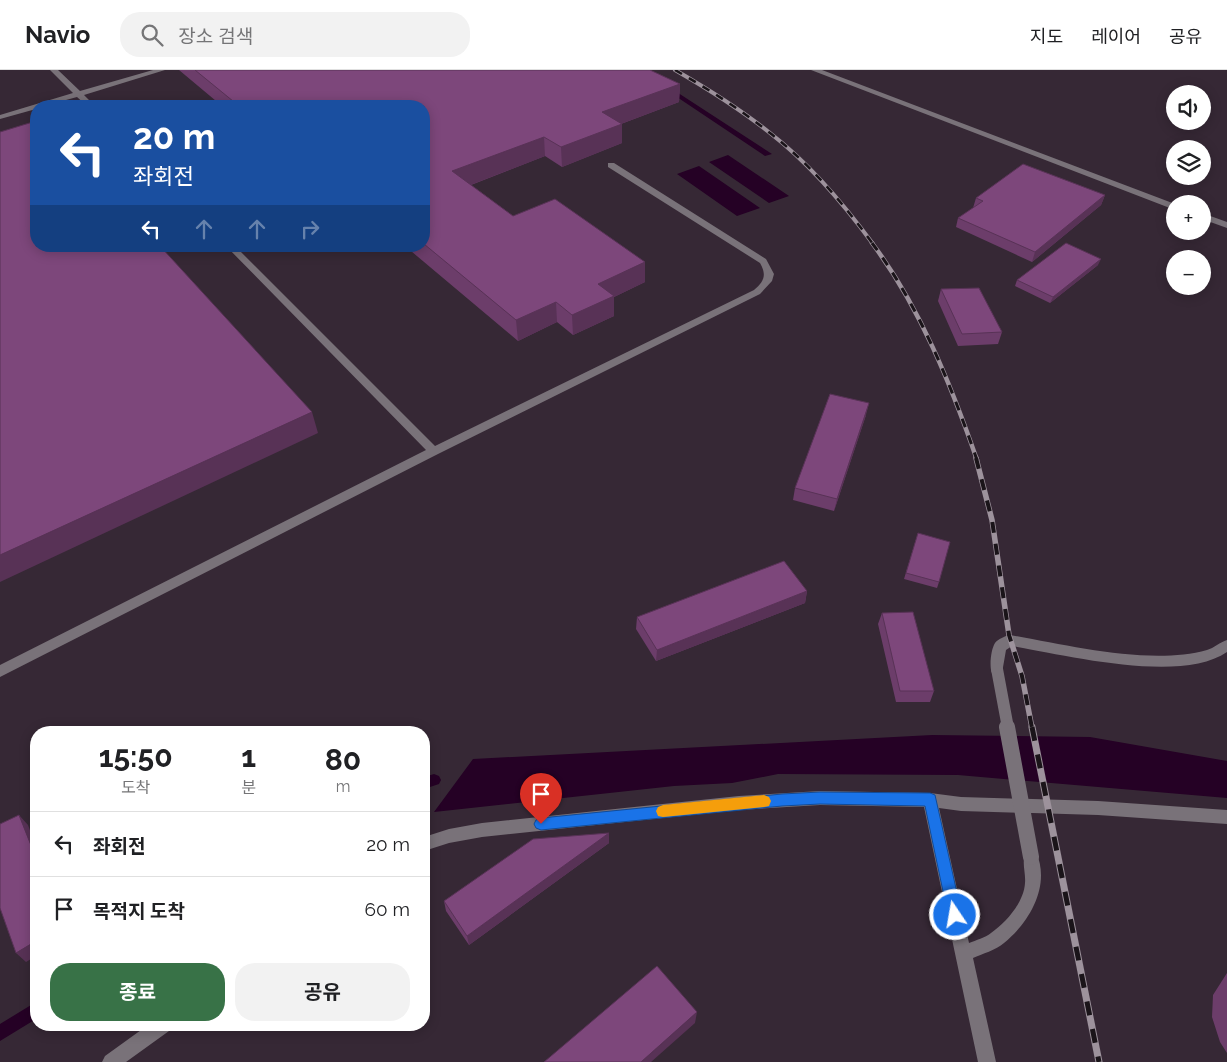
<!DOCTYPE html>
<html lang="ko">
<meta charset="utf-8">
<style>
body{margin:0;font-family:Raleway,"Noto Sans KR",sans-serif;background:#f2f2f2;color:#202124;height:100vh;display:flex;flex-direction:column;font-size:19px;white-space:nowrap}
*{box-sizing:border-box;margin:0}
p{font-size:16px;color:#757577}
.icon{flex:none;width:28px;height:28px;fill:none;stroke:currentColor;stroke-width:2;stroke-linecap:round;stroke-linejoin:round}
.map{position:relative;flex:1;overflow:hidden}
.drawer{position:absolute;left:30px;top:656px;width:400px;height:305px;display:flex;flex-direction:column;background:#fff;border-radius:20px;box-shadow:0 2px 12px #0003}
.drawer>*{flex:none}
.top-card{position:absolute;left:30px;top:30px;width:400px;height:152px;border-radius:20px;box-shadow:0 2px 12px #0003;background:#1a4fa0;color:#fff;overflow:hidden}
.tools{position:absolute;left:1166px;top:15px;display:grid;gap:10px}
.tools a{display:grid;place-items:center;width:45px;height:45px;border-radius:50%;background:#fff;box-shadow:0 2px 12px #0003;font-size:25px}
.pin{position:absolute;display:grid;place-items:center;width:42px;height:42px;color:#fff;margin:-51px -21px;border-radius:50% 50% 50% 0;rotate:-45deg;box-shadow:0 0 5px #0007}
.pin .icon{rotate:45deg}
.me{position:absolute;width:55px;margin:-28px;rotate:348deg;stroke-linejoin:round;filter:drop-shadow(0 0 4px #0008)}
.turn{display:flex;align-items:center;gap:18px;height:105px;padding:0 20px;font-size:22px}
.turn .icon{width:65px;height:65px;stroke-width:2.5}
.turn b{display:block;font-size:35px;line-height:42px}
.lanes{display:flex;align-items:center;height:48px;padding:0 20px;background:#0003;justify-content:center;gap:25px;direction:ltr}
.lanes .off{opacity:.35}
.eta{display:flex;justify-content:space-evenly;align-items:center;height:85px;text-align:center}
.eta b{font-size:30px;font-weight:700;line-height:35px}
.primary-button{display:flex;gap:10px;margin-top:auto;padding:10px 20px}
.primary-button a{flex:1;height:58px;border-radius:20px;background:#387247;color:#fff;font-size:20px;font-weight:700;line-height:58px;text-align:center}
.primary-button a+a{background:#f2f2f2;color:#202124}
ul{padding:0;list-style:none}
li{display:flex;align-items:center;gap:15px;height:65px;padding:0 20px;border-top:1px solid #e0e0e0}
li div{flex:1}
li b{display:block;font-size:19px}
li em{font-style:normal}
header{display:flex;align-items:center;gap:30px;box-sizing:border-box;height:70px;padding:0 25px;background:#fff;border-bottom:1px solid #e0e0e0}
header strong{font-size:24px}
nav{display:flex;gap:28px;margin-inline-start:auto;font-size:18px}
.search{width:350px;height:45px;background:#f2f2f2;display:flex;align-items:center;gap:12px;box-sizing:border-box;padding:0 18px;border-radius:20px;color:#757577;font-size:19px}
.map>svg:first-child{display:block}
.water{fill:#250125}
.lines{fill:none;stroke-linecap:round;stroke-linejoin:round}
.stream{fill:#250125;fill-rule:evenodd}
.minor{fill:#797279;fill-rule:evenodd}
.rail-far3-casing{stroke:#9d929c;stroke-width:4}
.rail-far2-casing{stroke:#9d929c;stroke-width:4.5}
.rail-far1-casing{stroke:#9d929c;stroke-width:5.5}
.rail-casing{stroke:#9d929c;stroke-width:7}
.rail-far3{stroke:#1a1419;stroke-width:2.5;stroke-dasharray:8;stroke-linecap:butt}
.rail-far2{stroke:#1a1419;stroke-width:3;stroke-dasharray:9;stroke-linecap:butt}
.rail-far1{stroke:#1a1419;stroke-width:4;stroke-dasharray:11;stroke-linecap:butt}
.rail{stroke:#1a1419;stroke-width:5;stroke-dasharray:14;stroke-linecap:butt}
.minor-bridge-far1{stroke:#797279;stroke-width:12}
.minor-bridge{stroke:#797279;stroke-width:16}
.wall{fill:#6c3d6a}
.shaded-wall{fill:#583256}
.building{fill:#7d477b;stroke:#583256}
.route{fill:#1a73e8;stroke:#114b97}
.slow{fill:#f59e0b}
</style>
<header>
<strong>Navio</strong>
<div class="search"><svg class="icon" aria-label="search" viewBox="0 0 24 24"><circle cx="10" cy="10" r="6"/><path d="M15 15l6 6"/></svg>장소 검색</div>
<nav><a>지도</a><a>레이어</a><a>공유</a></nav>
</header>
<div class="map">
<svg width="1227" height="992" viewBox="0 0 1227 992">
<rect width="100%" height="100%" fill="#362835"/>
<path class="water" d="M 728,85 L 789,126 L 769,133 L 709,92 Z
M 699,96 L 760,138 L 737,146 L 677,104 Z
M 932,665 L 1090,667 L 1227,691 L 1227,728 L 958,705 L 778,704 L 732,713 L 674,716 L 434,742 L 473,689 Z"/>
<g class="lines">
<path class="stream" d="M 667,16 L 669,17 L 772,84 L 765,86 L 665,19 L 664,18 Z
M 434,704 L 439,706 L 441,710 L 439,714 L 424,719 L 424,707 Z
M 36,932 L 36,949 L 0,971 L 0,954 Z"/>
<path class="minor" d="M 50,0 L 58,0 L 80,21 L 153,0 L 165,0 L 84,25 L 95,36 L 87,36 L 77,27 L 44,36 L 36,36 L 36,39 L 0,49 L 0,45 L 73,23 Z
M 811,0 L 822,0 L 1175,134 L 1175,140 Z
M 608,93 L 614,93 L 766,189 L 774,204 L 772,211 L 760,224 L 438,384 L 0,607 L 0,595 L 426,380 L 226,176 L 235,176 L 435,376 L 754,220 C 764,212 767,205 760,193 L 608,97 Z
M 1202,143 L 1227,152 L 1227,158 L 1202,149 Z
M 1010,565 C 1068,575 1150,596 1207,580 C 1214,578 1220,572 1227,570 L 1227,582 C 1181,614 1065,585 1012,576 L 1006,580 L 1002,603 L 997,605 L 992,603 C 989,597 991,579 995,573 C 998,569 1005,566 1010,565 Z
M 820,721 L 930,723 L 961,727 L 1098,731 L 1227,740 L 1227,754 L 1098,745 L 961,741 L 939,738 L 969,873 C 976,870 985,868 991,863 C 1006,853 1024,832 1025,813 C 1026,802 1021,792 1026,782 L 1031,780 L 1036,782 C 1051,815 1030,852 1004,873 C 996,880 982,884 973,888 L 996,992 L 978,992 L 924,737 L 820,735 L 739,740 L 482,767 L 449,773 L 424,781 L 424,767 L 449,759 L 482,753 L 739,726 Z
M 148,955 L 172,955 L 169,961 L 126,992 L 102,992 L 105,986 Z"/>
<g class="rail-far3-casing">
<path id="rail-far3" d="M 675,0 C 708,19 740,39 770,63 C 810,94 843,133 873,174"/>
</g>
<g class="rail-far2-casing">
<path id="rail-far2" d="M 872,173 C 920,237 951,315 977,390"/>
</g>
<g class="rail-far1-casing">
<path id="rail-far1" d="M 976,388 L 992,450 L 1009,565 L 1022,606 L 1032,658"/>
</g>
<g class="rail-casing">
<path id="rail" d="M 1032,657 L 1099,992"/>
</g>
<use href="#rail-far3" class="rail-far3"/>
<use href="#rail-far2" class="rail-far2"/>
<use href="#rail-far1" class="rail-far1"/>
<use href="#rail" class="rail"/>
<path class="minor-bridge-far1" d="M 997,599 L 1008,658"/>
<path class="minor-bridge" d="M 1007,657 L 1031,787"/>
</g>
<path class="wall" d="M 179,0 L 650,0 L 680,14 L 679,32 L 621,54 L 622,73 L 562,97 L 545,86 L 471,115 L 513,146 L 645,212 L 614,227 L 614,246 L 573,265 L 557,252 L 518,271 L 405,176 L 424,176 L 424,36 L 222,36 Z
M 1105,125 L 1101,135 L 1032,192 L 956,157 L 958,148 L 973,138 L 976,128 Z
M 1098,195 L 1050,233 L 1015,216 L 1017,210 Z
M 941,219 L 1002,262 L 998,274 L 958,276 L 938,231 Z
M 866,345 L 834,441 L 793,430 L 795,418 Z
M 918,463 L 939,512 L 937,518 L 904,509 Z
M 807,521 L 805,533 L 656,591 L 636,559 L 637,547 Z
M 882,543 L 934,621 L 930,632 L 896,632 L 878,554 Z
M 609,763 L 609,773 L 469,875 L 446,841 L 444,831 Z
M 1227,903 L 1227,983 L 1220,972 L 1212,947 L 1213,925 Z"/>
<path class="shaded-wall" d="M 680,14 L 679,32 L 602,61 L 602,42 Z
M 622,54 L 622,73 L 562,97 L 561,77 Z
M 544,67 L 545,86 L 455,121 L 452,101 Z
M 1105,125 L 1101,135 L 1032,192 L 1035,182 Z
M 1101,189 L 1098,195 L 1050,233 L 1053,227 Z
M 645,192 L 645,212 L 614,227 L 614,246 L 573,265 L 572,245 L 598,214 Z
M 556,232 L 557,252 L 518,271 L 516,250 Z
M 869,333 L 866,345 L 834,441 L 837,429 Z
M 312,342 L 318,363 L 0,512 L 0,485 Z
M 807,521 L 805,533 L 656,591 L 657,580 Z
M 19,745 L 28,755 L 36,776 L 36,788 Z
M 609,763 L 609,773 L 469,875 L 467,866 Z
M 36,871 L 36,886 L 26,892 L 16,883 Z
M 697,942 L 695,953 L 651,992 L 641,992 Z"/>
<path class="building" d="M 195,0 L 650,0 L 680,14 L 602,42 L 622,54 L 561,77 L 544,67 L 452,101 L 513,146 L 555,129 L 645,192 L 598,214 L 614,226 L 572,245 L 556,232 L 516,250 L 424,174 L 424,36 L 239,36 Z
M 36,51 L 36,176 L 160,176 L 312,342 L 0,485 L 0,62 Z
M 1023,94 L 1105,125 L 1035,182 L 958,148 L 983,131 L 976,128 Z
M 1066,173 L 1101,189 L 1053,227 L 1017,210 Z
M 979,218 L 1002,262 L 962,264 L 941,219 Z
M 830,324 L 869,333 L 837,429 L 795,418 Z
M 918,463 L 950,472 L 939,512 L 906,503 Z
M 784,491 L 807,521 L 657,580 L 637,547 Z
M 913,542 L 934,621 L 900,621 L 882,543 Z
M 19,745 L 36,788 L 36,871 L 16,883 L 0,838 L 0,754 Z
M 609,763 L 467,866 L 444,831 L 533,769 Z
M 657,896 L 697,942 L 641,992 L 544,992 Z"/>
<path class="route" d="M 820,722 L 930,723 L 935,725 L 962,845 L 960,850 L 955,852 L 950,850 L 948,845 L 925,736 L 820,734 L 782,736 L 541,760 L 536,758 L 534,754 L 536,750 L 541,748 L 782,724 Z"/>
<path class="slow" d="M 764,725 L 769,727 L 771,731 L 769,736 L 764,737 L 663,747 L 658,746 L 656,741 L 658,737 L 663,735 Z"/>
</svg>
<div class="tools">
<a><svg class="icon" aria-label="sound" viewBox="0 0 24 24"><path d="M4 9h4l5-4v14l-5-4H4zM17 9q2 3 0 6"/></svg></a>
<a><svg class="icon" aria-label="layers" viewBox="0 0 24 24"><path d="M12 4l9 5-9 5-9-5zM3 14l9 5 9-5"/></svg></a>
<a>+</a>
<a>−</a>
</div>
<div class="pin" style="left:541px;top:754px;background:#d93025"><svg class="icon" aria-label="arrive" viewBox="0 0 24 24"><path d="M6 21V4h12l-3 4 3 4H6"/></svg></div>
<svg class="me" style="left:955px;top:845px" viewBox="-20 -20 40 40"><circle r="17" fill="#1a73e8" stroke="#fff" stroke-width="3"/><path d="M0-11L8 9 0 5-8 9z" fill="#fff"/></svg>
<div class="top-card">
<div class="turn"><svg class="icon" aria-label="left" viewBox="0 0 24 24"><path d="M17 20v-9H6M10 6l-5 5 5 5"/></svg><div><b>20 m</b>좌회전</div></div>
<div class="lanes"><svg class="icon" aria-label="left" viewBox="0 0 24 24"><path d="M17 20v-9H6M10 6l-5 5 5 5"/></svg><svg class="icon off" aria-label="ahead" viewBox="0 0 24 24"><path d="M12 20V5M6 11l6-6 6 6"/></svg><svg class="icon off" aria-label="ahead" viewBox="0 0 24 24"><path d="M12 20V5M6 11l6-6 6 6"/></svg><svg class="icon off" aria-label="right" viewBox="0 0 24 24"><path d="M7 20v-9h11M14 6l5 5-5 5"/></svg></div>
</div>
<section class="drawer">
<div class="eta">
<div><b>15:50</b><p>도착</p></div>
<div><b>1</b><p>분</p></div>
<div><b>80</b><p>m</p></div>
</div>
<ul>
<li><svg class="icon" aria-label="left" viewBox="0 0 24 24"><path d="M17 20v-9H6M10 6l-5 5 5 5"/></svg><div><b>좌회전</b></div><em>20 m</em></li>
<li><svg class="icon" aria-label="arrive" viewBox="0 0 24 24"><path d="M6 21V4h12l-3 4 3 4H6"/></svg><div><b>목적지 도착</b></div><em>60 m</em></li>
</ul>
<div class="primary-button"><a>종료</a><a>공유</a></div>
</section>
</div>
